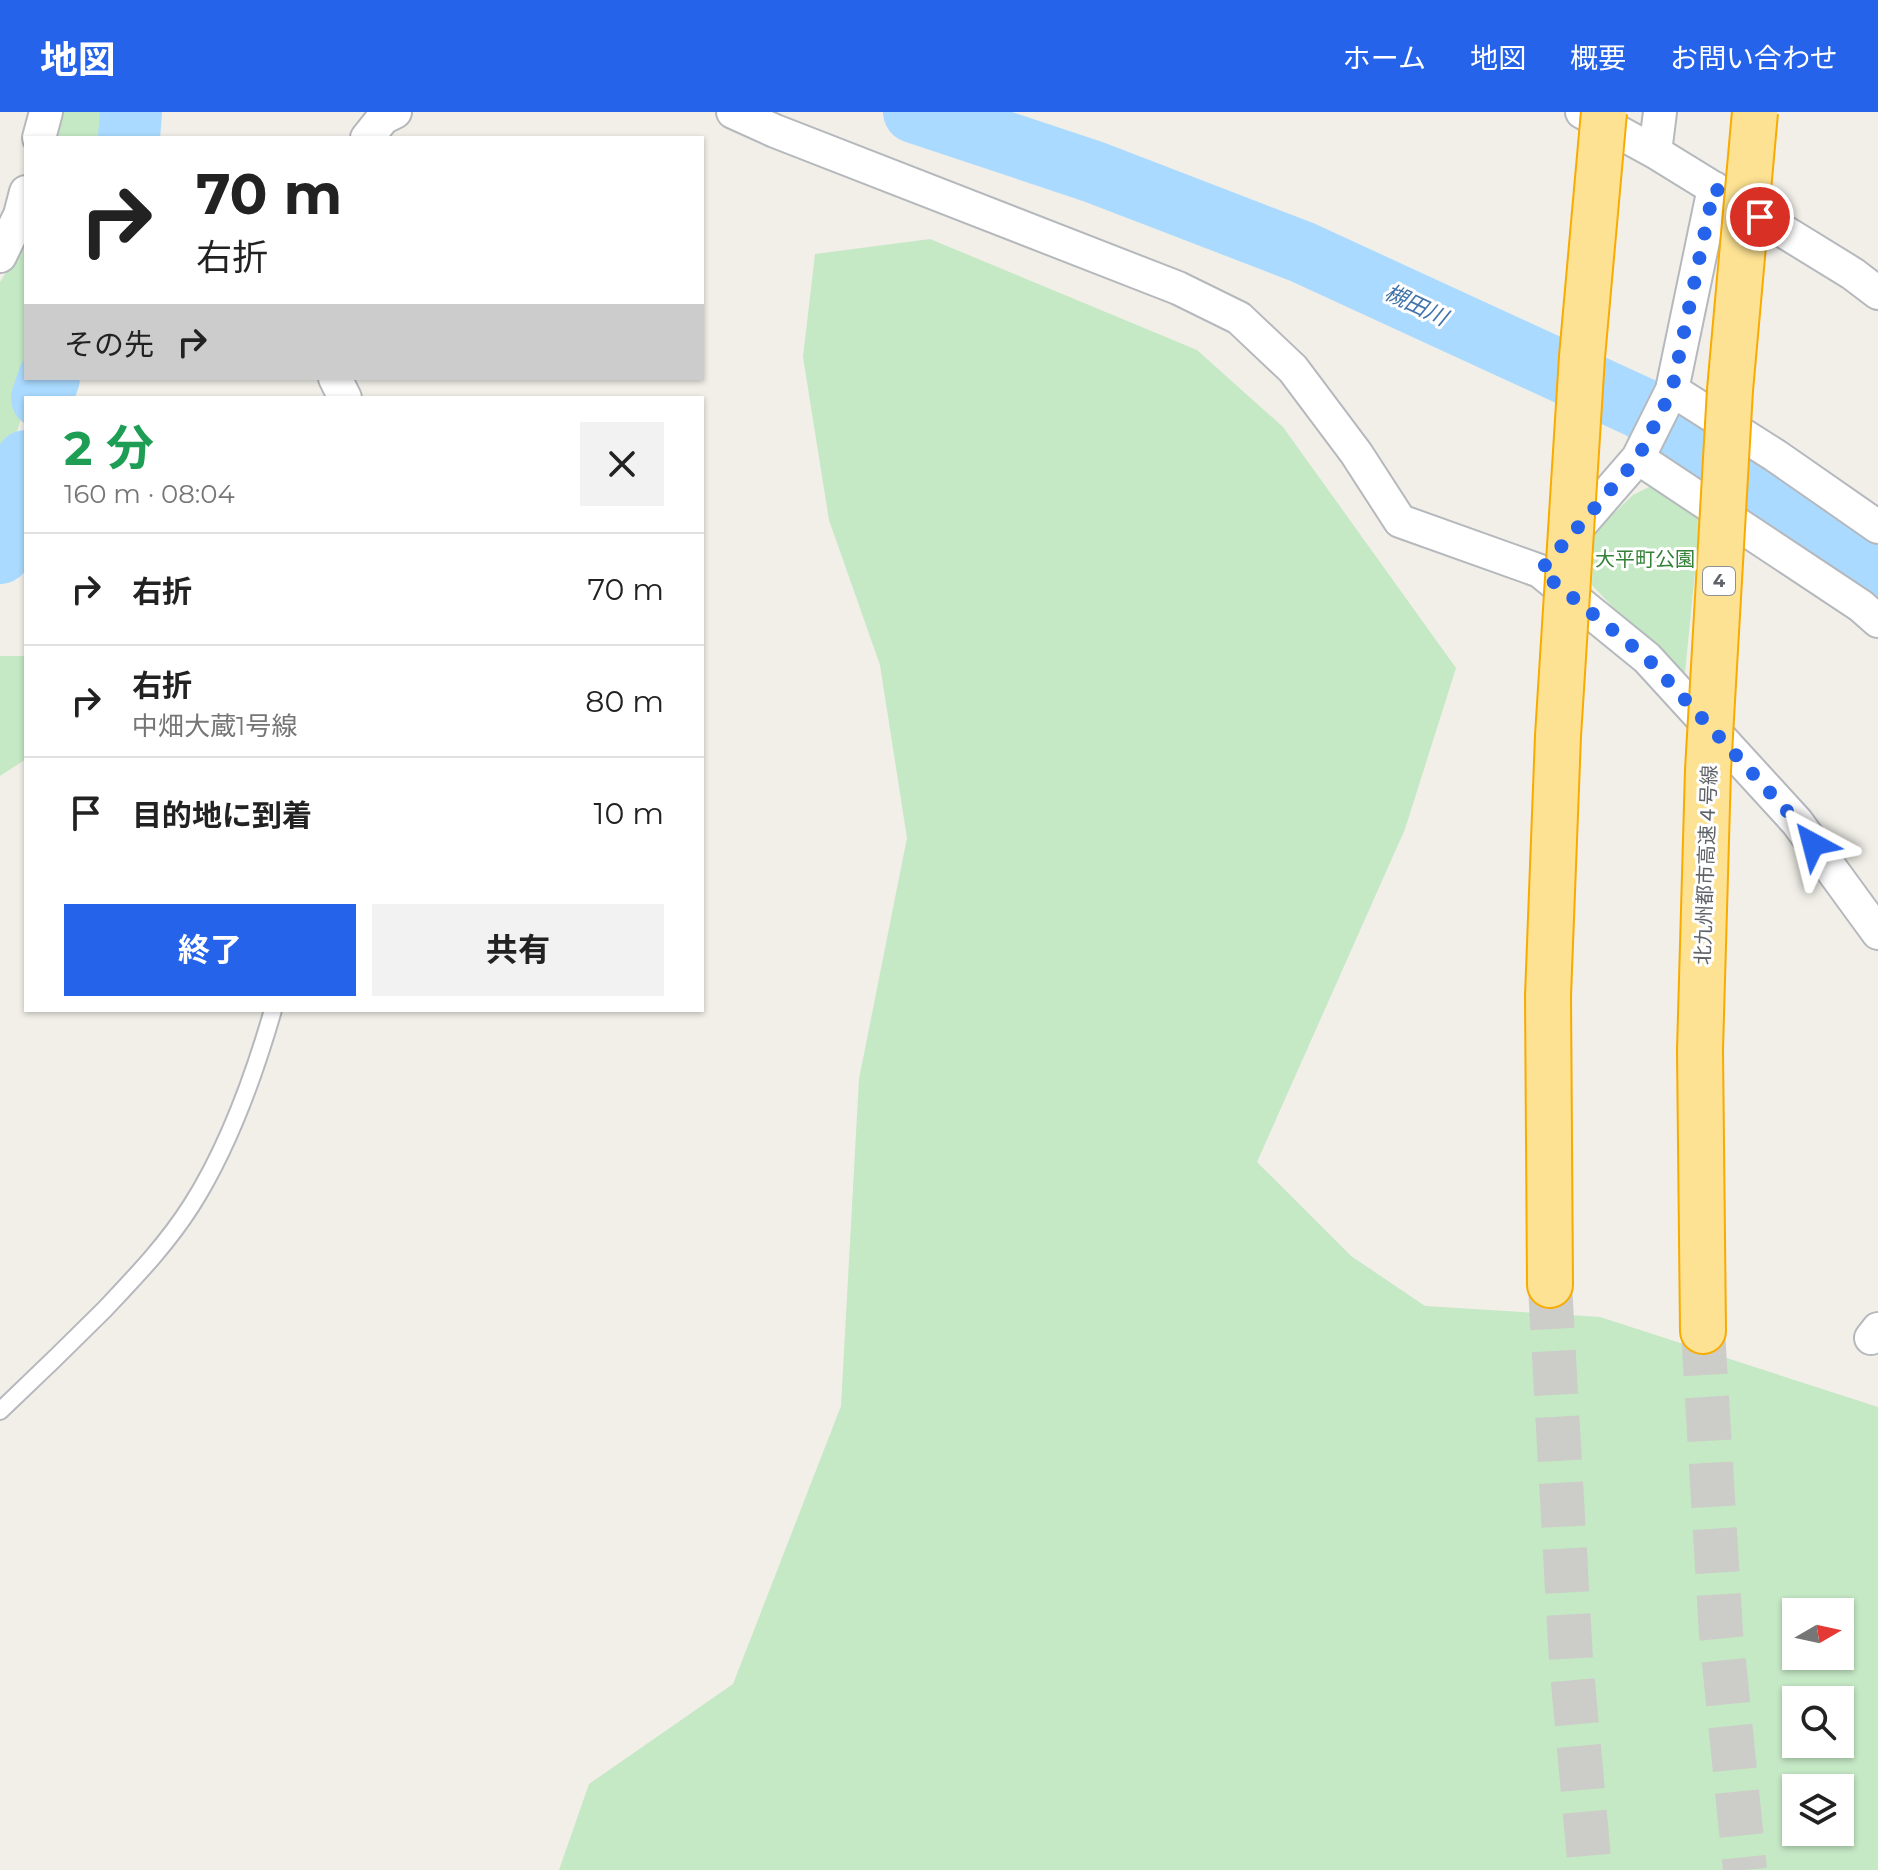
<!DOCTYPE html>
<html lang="ja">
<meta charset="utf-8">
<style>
body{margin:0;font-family:Montserrat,"Noto Sans JP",sans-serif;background:#f2f2f2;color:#222;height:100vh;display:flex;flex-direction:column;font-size:30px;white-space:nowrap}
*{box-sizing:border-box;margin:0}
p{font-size:26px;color:#767676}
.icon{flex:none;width:44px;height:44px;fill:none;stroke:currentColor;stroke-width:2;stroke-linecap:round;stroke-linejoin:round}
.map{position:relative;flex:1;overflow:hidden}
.sheet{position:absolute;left:24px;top:284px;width:680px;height:616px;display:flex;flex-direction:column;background:#fff;border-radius:0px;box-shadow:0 2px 6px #0004}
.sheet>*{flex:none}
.top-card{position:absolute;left:24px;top:24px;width:680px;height:244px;border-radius:0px;box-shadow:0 2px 6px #0004;background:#fff;color:#222;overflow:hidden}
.needle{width:52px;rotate:81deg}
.fabs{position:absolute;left:1782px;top:1486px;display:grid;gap:16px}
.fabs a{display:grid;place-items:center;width:72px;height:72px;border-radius:0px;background:#fff;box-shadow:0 2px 6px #0004;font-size:40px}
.pin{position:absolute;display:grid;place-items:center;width:68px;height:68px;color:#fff;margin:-34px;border:4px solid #fff;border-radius:50%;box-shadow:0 2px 8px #0007}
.me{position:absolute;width:88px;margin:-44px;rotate:322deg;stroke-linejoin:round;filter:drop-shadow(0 0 6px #0008)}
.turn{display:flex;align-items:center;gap:28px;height:168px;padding:0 40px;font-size:36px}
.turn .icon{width:104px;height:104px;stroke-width:2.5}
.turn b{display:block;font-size:56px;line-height:68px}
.then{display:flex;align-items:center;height:76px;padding:0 40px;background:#0003;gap:16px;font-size:30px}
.round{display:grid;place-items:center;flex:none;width:84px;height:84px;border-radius:0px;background:#f2f2f2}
.headline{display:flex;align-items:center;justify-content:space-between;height:136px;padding:0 40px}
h1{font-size:48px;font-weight:700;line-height:60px;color:#1e9e55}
.cta{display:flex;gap:16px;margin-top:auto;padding:16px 40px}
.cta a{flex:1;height:92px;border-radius:0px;background:#2563eb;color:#fff;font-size:32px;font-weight:700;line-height:92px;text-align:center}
.cta a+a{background:#f2f2f2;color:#222}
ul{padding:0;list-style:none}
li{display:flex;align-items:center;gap:24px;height:112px;padding:0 40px;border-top:2px solid #e0e0e0}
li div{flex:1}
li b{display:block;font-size:30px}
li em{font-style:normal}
header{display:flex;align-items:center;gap:48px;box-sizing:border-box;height:112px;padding:0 40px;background:#2563eb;color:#fff}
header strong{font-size:38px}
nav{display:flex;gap:44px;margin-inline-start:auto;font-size:28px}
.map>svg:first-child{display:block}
.green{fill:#c5e8c5;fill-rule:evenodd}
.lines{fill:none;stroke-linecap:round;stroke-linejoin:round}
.river{stroke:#aadaff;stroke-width:62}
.highway-tunnel{stroke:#ccccc8;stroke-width:44;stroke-dasharray:44 22;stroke-linecap:butt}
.lane-casing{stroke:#b5b8bc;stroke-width:20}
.street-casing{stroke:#b5b8bc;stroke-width:36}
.highway-casing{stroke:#f9ab00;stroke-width:48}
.lane{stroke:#fff;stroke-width:16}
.street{stroke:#fff;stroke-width:32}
.highway{stroke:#fde293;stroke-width:44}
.highway-bridge-casing{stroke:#f9ab00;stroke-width:48;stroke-linecap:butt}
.highway-bridge{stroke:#fde293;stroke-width:44}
.route{stroke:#2563eb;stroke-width:14;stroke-dasharray:0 25.2}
.labels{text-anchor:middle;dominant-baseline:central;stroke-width:6;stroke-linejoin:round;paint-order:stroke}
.shield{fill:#fff;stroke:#8f9295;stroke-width:2}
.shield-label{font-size:18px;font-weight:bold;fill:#5f6368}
.park-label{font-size:20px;fill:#348238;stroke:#fff}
.street-label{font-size:20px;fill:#5f6368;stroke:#fff}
.water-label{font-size:22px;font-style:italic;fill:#4174aa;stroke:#fff}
</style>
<header>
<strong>地図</strong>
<nav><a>ホーム</a><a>地図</a><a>概要</a><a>お問い合わせ</a></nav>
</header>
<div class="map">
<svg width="1878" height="1758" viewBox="0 0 1878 1758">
<rect width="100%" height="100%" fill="#f1efe8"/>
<path class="green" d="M 60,0 L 114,0 L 113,26 L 53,26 Z
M 930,127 L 1197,238 L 1283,315 L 1456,556 L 1405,717 L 1257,1050 L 1351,1144 L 1425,1194 L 1600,1205 L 1878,1295 L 1878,1758 L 559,1758 L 589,1672 L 733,1572 L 841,1294 L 859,967 L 907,726 L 880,553 L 829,408 L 803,245 L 815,142 ZM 1796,1500 L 1840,1500 L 1840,1544 L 1796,1544 ZM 1796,1588 L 1840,1588 L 1840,1632 L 1796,1632 ZM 1796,1676 L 1840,1676 L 1840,1720 L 1796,1720 Z
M 26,128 L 26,266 L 32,266 L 0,381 L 0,170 Z
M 1655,372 L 1701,399 L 1684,571 L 1592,473 L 1594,420 L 1633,383 Z
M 0,544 L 26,544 L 26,647 L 0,664 Z"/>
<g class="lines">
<path class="river" d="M 914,0 L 1094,60 L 1302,140 L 1641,296 L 1878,466
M 129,26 L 131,0
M 42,286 L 49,266
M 0,441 L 16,393 L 26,349"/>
<path class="highway-tunnel" d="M 1550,1173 L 1571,1548 L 1590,1758
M 1703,1219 L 1721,1521 L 1745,1758"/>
<g class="lane-casing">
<path id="lane" d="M 0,1299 C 36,1265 70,1232 105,1197 C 136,1164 166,1133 191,1094 C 228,1036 254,964 273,898"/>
</g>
<g class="street-casing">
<path id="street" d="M 733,0 L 775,19 L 1178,176 L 1239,206 L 1293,257 L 1356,341 L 1400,409 L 1540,459 L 1647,546 L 1797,710 L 1878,821
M 1582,0 L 1655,40 L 1853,162 L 1878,181
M 39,26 L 46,0
M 367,26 L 383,6 L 395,0
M 1655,40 L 1660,0
M 1714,76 L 1672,278 L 1776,344 L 1878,415
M 0,144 L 20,103 L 26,80
M 335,266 L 345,286
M 1638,346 L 1672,278
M 1566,429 L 1638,346 L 1861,494 L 1878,509
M 1871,1226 L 1878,1217"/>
</g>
<g class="highway-casing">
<path id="highway" d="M 1548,884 L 1550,1173
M 1700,938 L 1703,1219"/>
</g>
<use href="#lane" class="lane"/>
<use href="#street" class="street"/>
<use href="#highway" class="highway"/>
<g class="highway-bridge-casing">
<path id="highway-bridge" d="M 1548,884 L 1558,624 L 1582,245 L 1604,0
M 1700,938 L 1708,658 L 1730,278 L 1755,0"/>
</g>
<use href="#highway-bridge" class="highway-bridge"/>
</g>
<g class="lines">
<path class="route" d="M 1760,105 L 1714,76 L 1672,278 L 1638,346 L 1540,459 L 1647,546 L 1797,710 L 1813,732"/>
</g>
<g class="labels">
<rect class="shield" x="1703" y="455" width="32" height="28" rx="6"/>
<g class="shield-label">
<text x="1719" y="469">4</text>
</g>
<g class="park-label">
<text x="1645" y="447">大平町公園</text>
</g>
<g class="street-label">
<text transform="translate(1706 753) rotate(-88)">北九州都市高速４号線</text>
</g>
<g class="water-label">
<text transform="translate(1416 193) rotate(25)">槻田川</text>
</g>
</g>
</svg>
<div class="fabs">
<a><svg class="needle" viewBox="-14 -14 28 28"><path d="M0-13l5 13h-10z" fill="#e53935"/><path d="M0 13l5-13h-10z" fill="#767676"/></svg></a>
<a><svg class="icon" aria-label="search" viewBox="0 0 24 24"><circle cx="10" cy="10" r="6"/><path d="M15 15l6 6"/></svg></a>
<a><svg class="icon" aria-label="layers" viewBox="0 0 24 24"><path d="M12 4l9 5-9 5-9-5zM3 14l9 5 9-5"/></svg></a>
</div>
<div class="pin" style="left:1760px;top:105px;background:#d93025"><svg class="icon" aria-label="arrive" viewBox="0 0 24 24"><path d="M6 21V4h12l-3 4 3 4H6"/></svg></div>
<svg class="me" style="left:1813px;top:732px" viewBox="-20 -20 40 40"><path d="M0-17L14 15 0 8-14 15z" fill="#2563eb" stroke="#fff" stroke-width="4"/></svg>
<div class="top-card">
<div class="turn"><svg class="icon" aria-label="right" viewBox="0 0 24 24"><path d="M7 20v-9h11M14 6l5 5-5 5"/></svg><div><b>70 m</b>右折</div></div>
<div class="then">その先<svg class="icon" aria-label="right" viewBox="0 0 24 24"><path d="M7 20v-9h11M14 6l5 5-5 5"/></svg></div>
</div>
<section class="sheet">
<div class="headline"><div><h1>2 分</h1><p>160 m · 08:04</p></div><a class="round"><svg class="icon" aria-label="close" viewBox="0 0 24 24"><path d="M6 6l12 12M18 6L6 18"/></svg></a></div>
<ul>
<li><svg class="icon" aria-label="right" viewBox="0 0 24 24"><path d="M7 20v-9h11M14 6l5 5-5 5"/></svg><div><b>右折</b></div><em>70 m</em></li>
<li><svg class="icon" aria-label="right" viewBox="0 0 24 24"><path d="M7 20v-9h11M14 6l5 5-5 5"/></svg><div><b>右折</b><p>中畑大蔵1号線</p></div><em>80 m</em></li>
<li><svg class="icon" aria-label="arrive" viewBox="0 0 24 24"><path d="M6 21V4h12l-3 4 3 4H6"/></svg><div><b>目的地に到着</b></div><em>10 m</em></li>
</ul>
<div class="cta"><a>終了</a><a>共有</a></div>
</section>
</div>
